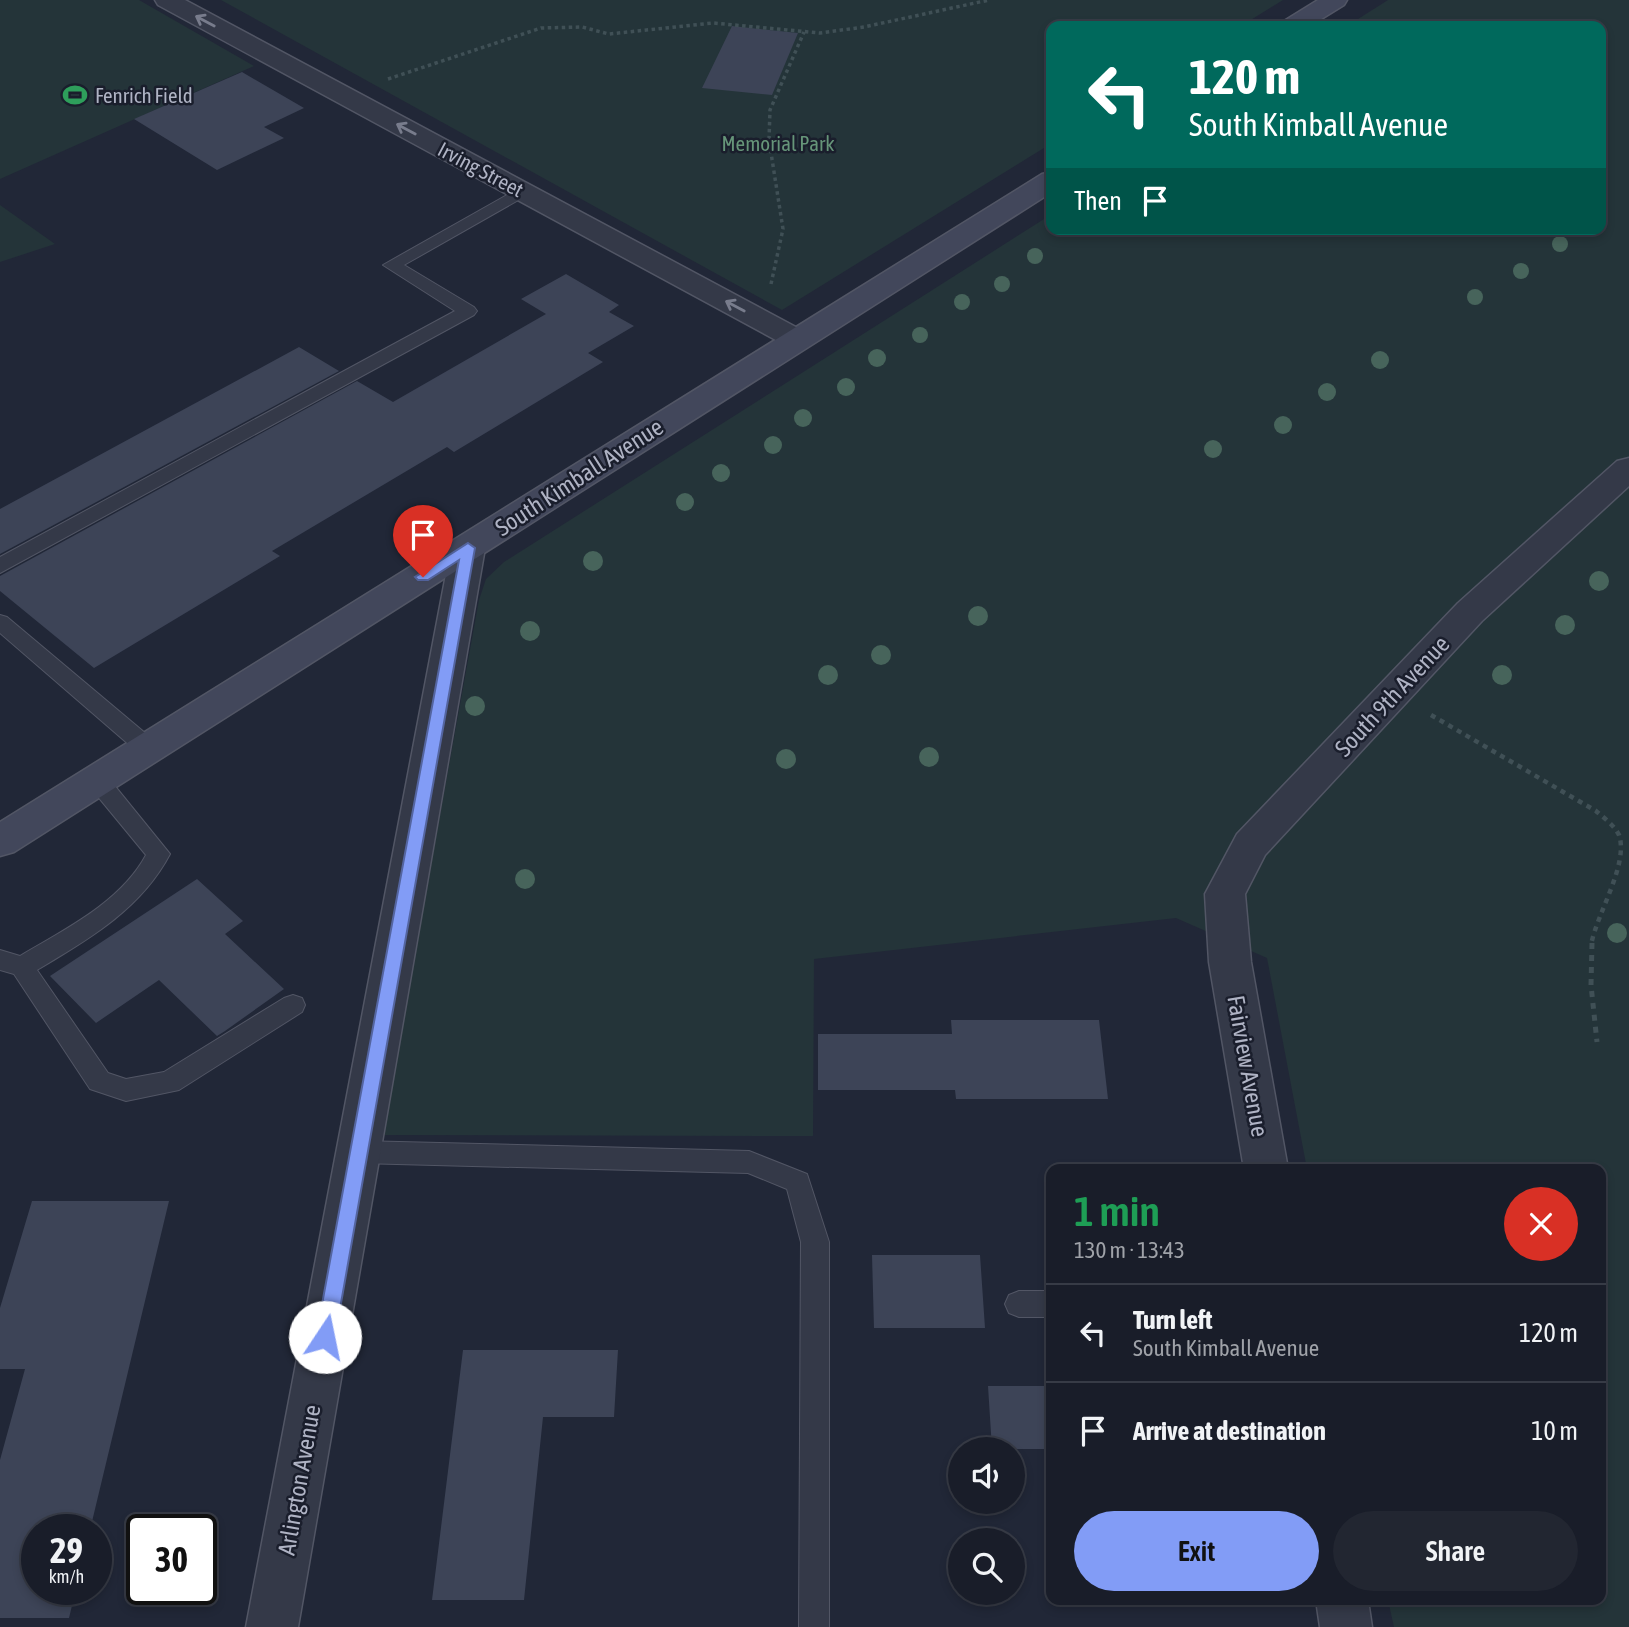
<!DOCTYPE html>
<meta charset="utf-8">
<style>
body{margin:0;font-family:"Asap Condensed",sans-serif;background:#222631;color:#f1f3f6;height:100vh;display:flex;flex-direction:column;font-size:26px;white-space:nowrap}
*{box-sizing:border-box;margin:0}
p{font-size:23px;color:#9fa2a8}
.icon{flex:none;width:38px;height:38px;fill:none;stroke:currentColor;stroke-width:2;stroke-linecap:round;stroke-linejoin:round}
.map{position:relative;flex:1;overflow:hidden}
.drawer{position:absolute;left:1046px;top:1164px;width:560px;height:441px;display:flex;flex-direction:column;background:#191d29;border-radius:14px;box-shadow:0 4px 10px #0003,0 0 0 2px #373b46}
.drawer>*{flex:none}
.guide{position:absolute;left:1046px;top:21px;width:560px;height:214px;border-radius:14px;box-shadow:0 4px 10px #0003,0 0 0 2px #373b46;background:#00695c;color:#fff;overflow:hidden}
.fabs{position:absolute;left:948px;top:1437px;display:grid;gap:14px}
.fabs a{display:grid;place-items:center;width:77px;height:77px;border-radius:50%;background:#191d29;box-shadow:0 4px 10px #0003,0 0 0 2px #373b46;font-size:35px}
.speed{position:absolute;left:21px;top:1514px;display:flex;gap:14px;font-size:35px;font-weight:700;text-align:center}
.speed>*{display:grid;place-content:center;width:91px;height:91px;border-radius:50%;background:#191d29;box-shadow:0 4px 10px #0003,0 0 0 2px #373b46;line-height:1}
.speed small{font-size:18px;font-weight:400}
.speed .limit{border:4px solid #111;border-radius:10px;background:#fff;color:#111}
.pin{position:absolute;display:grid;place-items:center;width:60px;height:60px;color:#fff;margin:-72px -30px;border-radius:50% 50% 50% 0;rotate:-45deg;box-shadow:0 0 7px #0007}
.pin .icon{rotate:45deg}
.me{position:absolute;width:77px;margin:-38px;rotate:11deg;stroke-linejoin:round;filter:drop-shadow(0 0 5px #0008)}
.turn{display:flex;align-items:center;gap:24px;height:147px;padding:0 28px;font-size:32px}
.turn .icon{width:91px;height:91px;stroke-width:2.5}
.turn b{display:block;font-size:49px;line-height:60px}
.then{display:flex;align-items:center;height:66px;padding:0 28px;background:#0003;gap:14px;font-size:26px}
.round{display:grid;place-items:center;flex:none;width:74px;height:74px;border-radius:37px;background:#222631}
.head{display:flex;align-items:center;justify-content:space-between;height:119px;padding:0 28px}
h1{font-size:42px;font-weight:600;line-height:52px;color:#1e9e55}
.primary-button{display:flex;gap:14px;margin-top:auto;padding:14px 28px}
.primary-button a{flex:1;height:80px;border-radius:42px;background:#829cf6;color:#111;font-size:28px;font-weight:600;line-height:80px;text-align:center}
.primary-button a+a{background:#222631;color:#f1f3f6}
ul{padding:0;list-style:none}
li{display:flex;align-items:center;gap:21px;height:98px;padding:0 28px;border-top:2px solid #373b46}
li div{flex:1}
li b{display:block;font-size:26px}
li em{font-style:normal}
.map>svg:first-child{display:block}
.green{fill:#243439}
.building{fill:#3d4457}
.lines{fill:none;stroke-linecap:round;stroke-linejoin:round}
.lane-casing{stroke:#525665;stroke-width:2}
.street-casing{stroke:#525665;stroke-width:3}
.secondary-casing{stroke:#525665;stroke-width:3}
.path-far2{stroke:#405056;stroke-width:3.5;stroke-dasharray:3.5 3.5;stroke-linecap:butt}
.path-far1{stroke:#405056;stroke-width:4.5;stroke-dasharray:5 5;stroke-linecap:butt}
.path{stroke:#405056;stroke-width:5;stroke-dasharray:6 6;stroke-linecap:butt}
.lane{fill:#343948;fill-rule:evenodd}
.street{fill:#343948;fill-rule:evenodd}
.secondary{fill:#42475b;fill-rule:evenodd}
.tree{fill:#47645b}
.oneway{stroke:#787c8c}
.route{fill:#829cf6;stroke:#5465a0;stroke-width:2}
.labels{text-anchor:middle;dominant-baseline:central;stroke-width:5;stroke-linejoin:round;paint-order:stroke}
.far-poi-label{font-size:21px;fill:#afb3c4;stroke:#1a1e2c;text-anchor:start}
.far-park-label{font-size:21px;fill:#669579;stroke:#1a1e2c}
.far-street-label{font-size:21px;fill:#afb3c4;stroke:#1a1e2c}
.street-label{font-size:24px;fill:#afb3c4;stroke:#1a1e2c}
</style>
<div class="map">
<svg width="1629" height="1627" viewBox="0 0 1629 1627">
<rect width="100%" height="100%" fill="#212737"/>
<path class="green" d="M 0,0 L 139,0 L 254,66 L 0,179 Z
M 221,0 L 1283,0 L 1241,26 L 1052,26 L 1052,143 L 782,310 Z
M 1388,0 L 1629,0 L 1629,1627 L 1394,1627 L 1388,1600 L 1601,1600 L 1601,1169 L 1307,1169 L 1267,958 L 1176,918 L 814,959 L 813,1136 L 382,1135 L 479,600 L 486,579 L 504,562 L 1052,214 L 1052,229 L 1601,229 L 1601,26 L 1347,26 Z
M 0,205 L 55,244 L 0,262 Z"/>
<path class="building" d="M 732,26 L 798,33 L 772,95 L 702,88 Z
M 242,72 L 304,108 L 264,127 L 284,138 L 217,170 L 134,119 Z
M 566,274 L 619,305 L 609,312 L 634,326 L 588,353 L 603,362 L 454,452 L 447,447 L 272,551 L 280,556 L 94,668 L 0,591 L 0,576 L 357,381 L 393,402 L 546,314 L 521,299 Z
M 299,347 L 339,371 L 0,554 L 0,509 Z
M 197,879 L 243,921 L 225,934 L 284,989 L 225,1031 L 217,1036 L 159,980 L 96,1023 L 50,976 Z
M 951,1020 L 1099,1020 L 1108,1099 L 956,1099 L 955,1090 L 818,1090 L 818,1034 L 952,1034 Z
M 32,1201 L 169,1201 L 90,1530 L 37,1530 L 37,1589 L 76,1589 L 69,1618 L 0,1618 L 0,1460 L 25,1369 L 0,1369 L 0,1308 Z
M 872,1255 L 980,1255 L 985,1328 L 874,1328 Z
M 463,1350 L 618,1350 L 614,1417 L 543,1417 L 524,1600 L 432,1600 Z
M 988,1386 L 1052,1386 L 1052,1449 L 992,1449 Z"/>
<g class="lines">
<g class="lane-casing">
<path id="lane" d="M 523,186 L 531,191 L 529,194 L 404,265 L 474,307 L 477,311 L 474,315 L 0,573 L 0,557 L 455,311 L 383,265 Z
M 0,615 L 7,617 L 157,743 L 160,749 L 157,755 L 149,757 L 141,755 L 0,633 Z
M 98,773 L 106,775 L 170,854 C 141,909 89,939 37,970 L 108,1073 L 126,1079 L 164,1072 L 284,998 L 293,995 L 302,998 L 305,1005 L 302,1012 L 179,1090 L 126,1101 L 90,1089 L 14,974 L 0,970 L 0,950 L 20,956 C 64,930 121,902 146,855 L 90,787 L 87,781 L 90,775 Z
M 359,1141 L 749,1151 L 807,1174 L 829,1242 L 829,1627 L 799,1627 L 801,1242 L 787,1189 L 748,1173 L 359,1163 L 350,1160 L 346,1152 L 350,1144 Z
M 1019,1291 L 1052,1291 L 1052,1317 L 1019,1317 L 1009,1313 L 1005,1304 L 1009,1295 Z"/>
</g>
<g class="street-casing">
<path id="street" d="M 155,0 L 185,0 L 807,333 L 811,339 L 807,345 L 796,348 L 785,345 L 158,5 Z
M 1629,458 L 1629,486 L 1482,621 L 1265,855 L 1245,894 L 1251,962 L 1288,1169 L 1244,1169 L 1209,962 L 1205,894 L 1237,834 L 1458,603 L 1617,461 Z
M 468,537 L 480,540 L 485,548 L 298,1627 L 246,1627 L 451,548 L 456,540 Z
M 1316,1600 L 1368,1600 L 1372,1627 L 1320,1627 Z"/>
</g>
<g class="secondary-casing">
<path id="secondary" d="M 1318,0 L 1347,0 L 1344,5 L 1310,26 L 1281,26 L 1284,21 Z
M 1052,172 L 1052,192 L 14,852 L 0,856 L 0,822 L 1042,174 Z"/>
</g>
<path class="path-far2" d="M 388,79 L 541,28 L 582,27 L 609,34 L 713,23 L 820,33 L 864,27 L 989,0
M 771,284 L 783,229 L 769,140 L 770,110 L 804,32"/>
<path class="path-far1" d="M 1431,715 L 1596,811 C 1604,818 1614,825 1619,835 C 1629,864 1597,913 1591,945"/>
<path class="path" d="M 1592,943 L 1591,985 L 1597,1042"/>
<use href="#lane" class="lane"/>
<use href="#street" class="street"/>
<use href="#secondary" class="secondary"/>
</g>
<g class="tree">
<circle cx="1560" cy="244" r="8"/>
<circle cx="1035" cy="256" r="8"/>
<circle cx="1521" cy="271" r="8"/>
<circle cx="1002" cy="284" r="8"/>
<circle cx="1475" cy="297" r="8"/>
<circle cx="962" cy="302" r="8"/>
<circle cx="920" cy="335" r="8"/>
<circle cx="877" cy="358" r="9"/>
<circle cx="1380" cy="360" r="9"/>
<circle cx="846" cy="387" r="9"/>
<circle cx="1327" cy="392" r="9"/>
<circle cx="803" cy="418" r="9"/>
<circle cx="1283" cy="425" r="9"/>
<circle cx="773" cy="445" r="9"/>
<circle cx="1213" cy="449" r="9"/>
<circle cx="721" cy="473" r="9"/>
<circle cx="685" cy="502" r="9"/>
<circle cx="593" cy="561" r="10"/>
<circle cx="1599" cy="581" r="10"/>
<circle cx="978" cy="616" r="10"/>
<circle cx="1565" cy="625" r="10"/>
<circle cx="530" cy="631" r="10"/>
<circle cx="881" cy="655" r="10"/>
<circle cx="828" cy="675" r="10"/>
<circle cx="1502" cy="675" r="10"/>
<circle cx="475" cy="706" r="10"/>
<circle cx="929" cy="757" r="10"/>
<circle cx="786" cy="759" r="10"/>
<circle cx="525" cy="879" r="10"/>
<circle cx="1617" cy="933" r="10"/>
</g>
<defs><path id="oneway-shaft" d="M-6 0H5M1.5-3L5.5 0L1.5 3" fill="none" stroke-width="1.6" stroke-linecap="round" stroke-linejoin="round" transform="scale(1.75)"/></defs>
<g class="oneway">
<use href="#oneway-shaft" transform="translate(205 21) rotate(-152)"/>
<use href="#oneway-shaft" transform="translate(406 129) rotate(-152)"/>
<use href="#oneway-shaft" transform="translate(735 306) rotate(-152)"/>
</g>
<path class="route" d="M 468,543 L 475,548 L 335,1337 L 332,1343 L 325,1346 L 318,1343 L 316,1337 L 459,560 L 428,580 L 418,580 L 415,577 Z"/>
<defs>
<g id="stadium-bare" transform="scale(1.89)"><path d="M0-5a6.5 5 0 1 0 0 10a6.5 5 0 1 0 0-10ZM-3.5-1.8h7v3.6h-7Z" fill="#2e9e5b" stroke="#1a1e2c" stroke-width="2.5" paint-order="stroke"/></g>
</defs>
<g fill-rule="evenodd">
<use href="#stadium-bare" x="75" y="95"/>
</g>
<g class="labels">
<g class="far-poi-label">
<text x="95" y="95">Fenrich Field</text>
</g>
<g class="far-park-label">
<text x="778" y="143">Memorial Park</text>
</g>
<g class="far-street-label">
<text transform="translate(481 169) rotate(28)">Irving Street</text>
</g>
<g class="street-label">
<text transform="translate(579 477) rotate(-33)">South Kimball Avenue</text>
<text transform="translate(1392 696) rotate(-47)">South 9th Avenue</text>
<text transform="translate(1248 1066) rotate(80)">Fairview Avenue</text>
<text transform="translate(299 1480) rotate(-80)">Arlington Avenue</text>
</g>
</g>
</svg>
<div class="fabs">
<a><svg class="icon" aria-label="sound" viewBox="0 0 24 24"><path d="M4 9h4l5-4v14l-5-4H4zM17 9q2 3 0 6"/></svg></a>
<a><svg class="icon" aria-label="search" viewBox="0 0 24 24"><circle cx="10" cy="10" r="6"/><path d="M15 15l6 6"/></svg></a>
</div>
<div class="speed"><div>29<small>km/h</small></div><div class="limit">30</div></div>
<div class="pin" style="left:423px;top:577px;background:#d93025"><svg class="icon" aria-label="arrive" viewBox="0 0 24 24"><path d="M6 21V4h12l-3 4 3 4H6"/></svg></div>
<svg class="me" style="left:325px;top:1337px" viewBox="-20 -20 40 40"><circle r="19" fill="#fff"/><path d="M0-13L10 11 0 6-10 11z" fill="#829cf6"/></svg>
<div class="guide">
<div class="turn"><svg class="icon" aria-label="left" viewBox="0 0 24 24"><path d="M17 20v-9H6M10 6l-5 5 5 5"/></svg><div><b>120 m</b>South Kimball Avenue</div></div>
<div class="then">Then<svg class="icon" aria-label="arrive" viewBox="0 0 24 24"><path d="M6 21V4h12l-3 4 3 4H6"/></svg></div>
</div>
<section class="drawer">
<div class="head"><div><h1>1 min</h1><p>130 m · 13:43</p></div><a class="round" style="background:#d93025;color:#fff"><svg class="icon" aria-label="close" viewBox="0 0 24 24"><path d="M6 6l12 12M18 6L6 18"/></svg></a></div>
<ul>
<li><svg class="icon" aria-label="left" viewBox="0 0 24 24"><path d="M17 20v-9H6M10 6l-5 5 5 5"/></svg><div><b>Turn left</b><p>South Kimball Avenue</p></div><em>120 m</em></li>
<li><svg class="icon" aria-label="arrive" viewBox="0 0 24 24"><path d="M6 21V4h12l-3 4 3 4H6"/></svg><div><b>Arrive at destination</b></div><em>10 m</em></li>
</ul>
<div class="primary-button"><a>Exit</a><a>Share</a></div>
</section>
</div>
